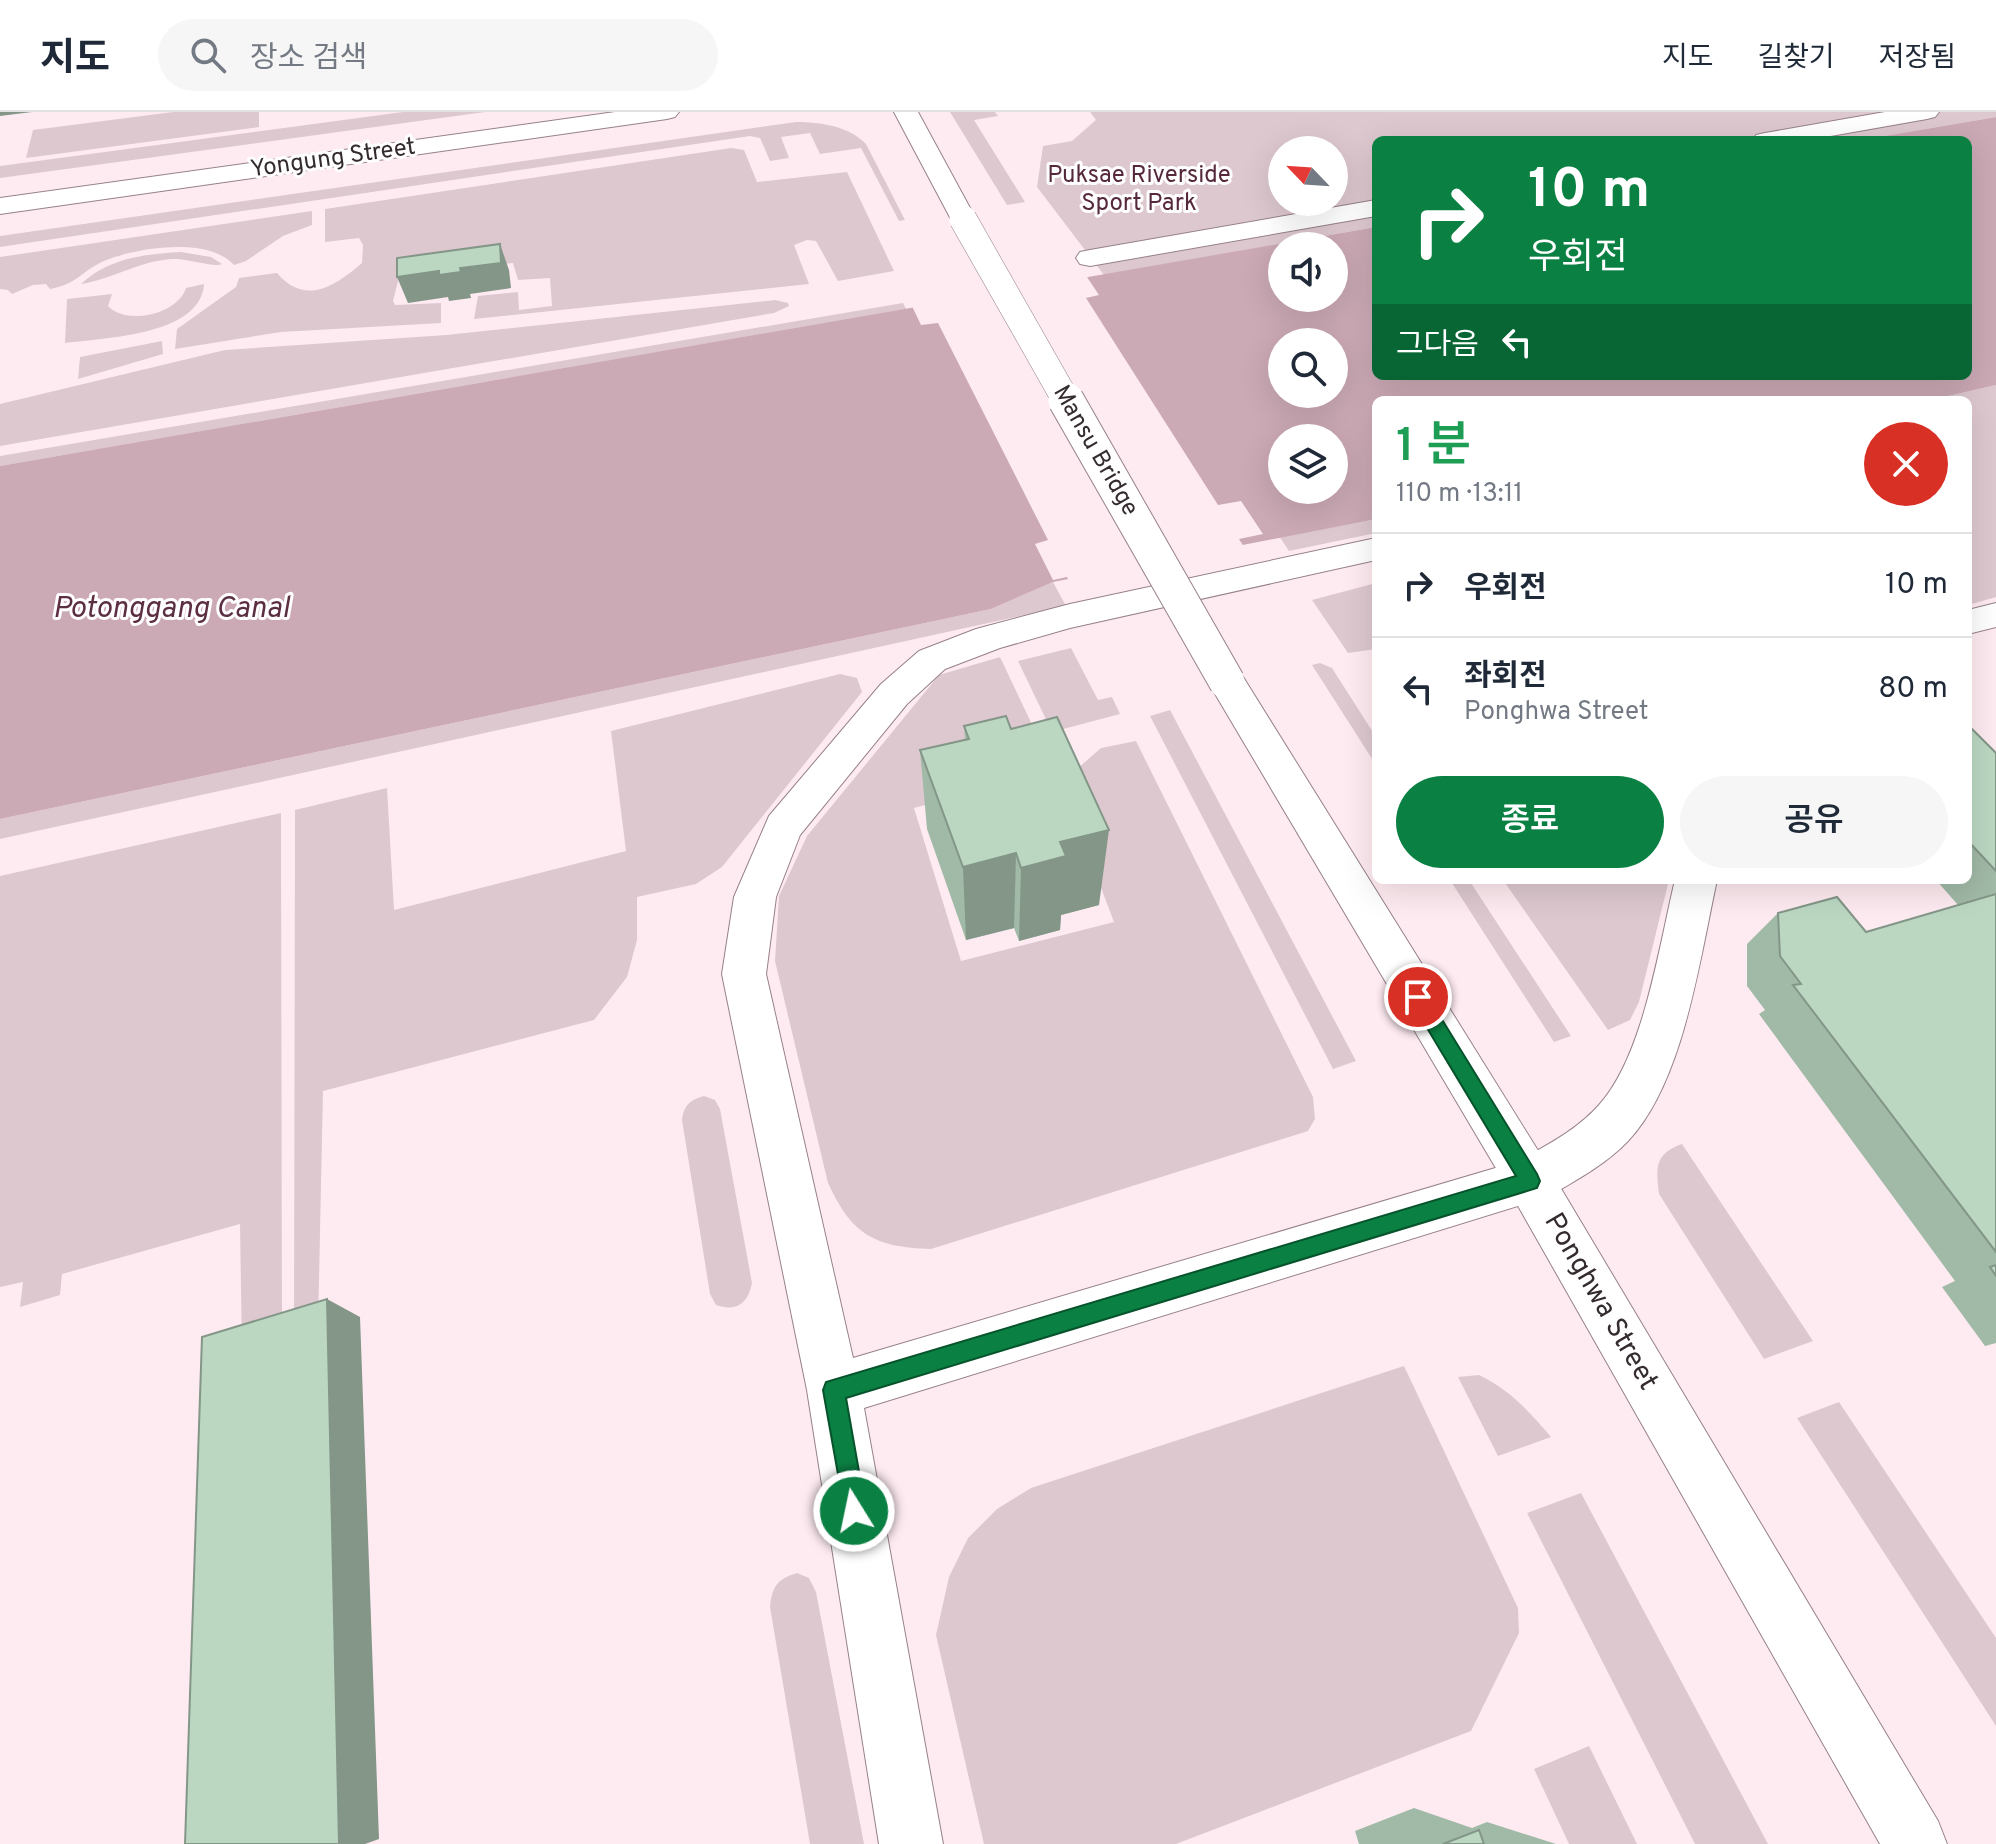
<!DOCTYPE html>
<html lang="ko">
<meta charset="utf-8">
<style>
body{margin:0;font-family:Overpass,"Noto Sans KR",sans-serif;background:#f6f6f7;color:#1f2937;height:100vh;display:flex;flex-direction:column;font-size:30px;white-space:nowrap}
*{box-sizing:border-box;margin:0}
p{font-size:26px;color:#747a83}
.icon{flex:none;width:44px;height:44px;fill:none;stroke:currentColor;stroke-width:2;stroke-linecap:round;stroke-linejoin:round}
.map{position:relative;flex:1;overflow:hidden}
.side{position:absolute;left:1372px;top:284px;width:600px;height:488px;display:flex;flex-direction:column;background:#fff;border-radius:12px;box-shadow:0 8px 32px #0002}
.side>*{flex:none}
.banner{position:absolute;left:1372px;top:24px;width:600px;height:244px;border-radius:12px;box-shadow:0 8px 32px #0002;background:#0b8043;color:#fff;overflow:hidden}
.needle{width:52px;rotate:295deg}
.buttons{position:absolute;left:1268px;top:24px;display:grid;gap:16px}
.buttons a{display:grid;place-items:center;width:80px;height:80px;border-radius:50%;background:#fff;box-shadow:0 8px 32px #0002;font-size:40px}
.pin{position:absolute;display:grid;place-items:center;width:68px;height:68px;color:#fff;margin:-34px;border:4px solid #fff;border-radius:50%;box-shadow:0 2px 8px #0007}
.me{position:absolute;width:88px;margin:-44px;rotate:350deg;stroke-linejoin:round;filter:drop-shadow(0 0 6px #0008)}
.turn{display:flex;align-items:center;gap:28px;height:168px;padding:0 24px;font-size:36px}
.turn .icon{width:104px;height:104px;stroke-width:2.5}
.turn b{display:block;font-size:56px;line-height:68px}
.then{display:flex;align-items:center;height:76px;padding:0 24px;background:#0003;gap:16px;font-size:30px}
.round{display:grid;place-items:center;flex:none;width:84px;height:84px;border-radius:42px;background:#f6f6f7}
.head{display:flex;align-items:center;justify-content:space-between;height:136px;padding:0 24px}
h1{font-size:48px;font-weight:600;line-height:60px;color:#1e9e55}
.button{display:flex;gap:16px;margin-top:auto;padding:16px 24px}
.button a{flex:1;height:92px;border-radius:48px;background:#0b8043;color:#fff;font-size:32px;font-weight:600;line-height:92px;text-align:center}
.button a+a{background:#f6f6f7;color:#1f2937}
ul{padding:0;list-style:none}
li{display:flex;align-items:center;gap:24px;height:104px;padding:0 24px;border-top:2px solid #e0e1e3}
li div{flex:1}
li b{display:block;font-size:30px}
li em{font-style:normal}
header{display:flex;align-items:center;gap:48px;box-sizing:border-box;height:112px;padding:0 40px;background:#fff;border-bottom:2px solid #e0e1e3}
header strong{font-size:38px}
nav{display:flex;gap:44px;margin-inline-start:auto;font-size:28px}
.search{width:560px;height:72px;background:#f6f6f7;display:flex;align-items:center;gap:20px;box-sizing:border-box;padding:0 28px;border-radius:44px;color:#747a83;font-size:30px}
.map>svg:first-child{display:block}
.green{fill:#dec8d0;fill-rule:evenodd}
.water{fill:#cba9b5;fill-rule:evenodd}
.pier{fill:#feebf1}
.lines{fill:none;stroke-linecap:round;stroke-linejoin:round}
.minor-casing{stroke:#978189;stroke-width:2}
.major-casing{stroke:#978189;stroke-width:2}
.minor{fill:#fff;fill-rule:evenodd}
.major{fill:#fff;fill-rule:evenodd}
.major-bridge-far1-casing{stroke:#978189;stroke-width:28;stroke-linecap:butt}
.major-bridge-casing{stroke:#978189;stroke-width:37;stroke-linecap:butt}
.major-bridge-far1{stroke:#fff;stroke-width:27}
.major-bridge{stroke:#fff;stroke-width:35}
.wall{fill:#a1b9a7}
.shaded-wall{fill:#839688}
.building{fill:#bbd7c2;stroke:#839688;stroke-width:2}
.route{fill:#0b8043;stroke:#07532c;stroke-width:2}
.labels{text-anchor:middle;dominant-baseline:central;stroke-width:6;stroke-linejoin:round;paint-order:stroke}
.far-street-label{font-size:24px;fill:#342b2f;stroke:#fefefe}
.far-park-label{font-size:24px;fill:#55283b;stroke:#fefefe}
.street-label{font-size:28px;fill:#342b2f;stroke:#fefefe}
.water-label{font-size:30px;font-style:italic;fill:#5c2e42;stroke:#fefefe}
</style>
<header>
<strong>지도</strong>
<div class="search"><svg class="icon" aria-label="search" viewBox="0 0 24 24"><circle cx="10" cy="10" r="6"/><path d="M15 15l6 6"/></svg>장소 검색</div>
<nav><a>지도</a><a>길찾기</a><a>저장됨</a></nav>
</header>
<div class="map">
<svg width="1996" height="1732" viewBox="0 0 1996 1732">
<rect width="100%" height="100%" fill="#feebf1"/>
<path class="green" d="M 173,0 L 259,0 L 259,15 L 26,46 L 33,18 Z
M 403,0 L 485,0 L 0,66 L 0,54 Z
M 950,0 L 995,0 L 998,4 L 974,8 L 1025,90 L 1007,93 Z
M 1090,0 L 1996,0 L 1996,5 L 1861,28 L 1376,28 L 1376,115 L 1104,163 L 1037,75 L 1043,34 L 1072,29 L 1096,8 ZM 1282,38 L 1334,38 L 1334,90 L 1282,90 Z
M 796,10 C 820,10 849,14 866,32 L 905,108 L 899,109 L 861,36 L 820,42 L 810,21 L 781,25 L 789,46 L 770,49 L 760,26 L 750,24 L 0,135 L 0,124 Z
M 731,36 L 744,38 L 757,70 L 847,60 L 894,159 L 838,169 L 816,129 L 807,128 L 794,133 L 809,172 L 474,207 L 478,184 L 518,180 L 519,198 L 552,194 L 550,166 L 518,168 L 513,151 L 399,165 L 393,189 L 395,193 L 441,191 L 441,211 L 281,220 L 175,237 L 177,217 L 236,175 L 239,166 L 277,161 C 306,195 336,173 362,151 L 363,133 L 359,126 L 325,130 L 325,97 Z
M 312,99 L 312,113 L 283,124 L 246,149 L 234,153 C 208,124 135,136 104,149 C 80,160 78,172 50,177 L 46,172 L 33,173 L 12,182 L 8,178 L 0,177 L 0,145 Z
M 181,140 L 211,145 L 222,152 C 214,156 187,146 173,147 C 138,149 113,167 81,172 C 109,146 145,142 181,140 Z
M 204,172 C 201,224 102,226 65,231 L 67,187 L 112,182 L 108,194 C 127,214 178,202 186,176 Z
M 775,188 L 788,191 L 789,194 L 774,201 L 0,334 L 0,292 L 225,238 L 446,223 Z
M 903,191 L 906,197 L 0,354 L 0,344 Z
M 162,229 L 163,242 L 78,267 L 80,245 Z
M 1996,273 L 1996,485 L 1968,493 L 1968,288 L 1931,288 Z
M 1376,407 L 1376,421 L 1289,439 L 1279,424 Z
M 1053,470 L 1066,494 L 0,727 L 0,707 L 991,497 Z
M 1376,471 L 1376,537 L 1348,541 L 1312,488 Z
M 1071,536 L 1098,588 L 1112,585 L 1120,602 L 1052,620 L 1018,549 Z
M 1000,545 L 1046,642 L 1076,642 L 1058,658 L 914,696 L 961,849 L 1114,810 L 1061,671 L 1101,636 L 1136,629 L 1313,985 L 1315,1007 L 1308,1019 L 931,1137 C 874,1135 852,1123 828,1071 L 775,849 L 779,784 L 807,724 L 939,563 Z
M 1320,551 L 1332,556 L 1376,625 L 1376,653 L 1312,553 Z
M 840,562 L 857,566 L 862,580 L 722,755 L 696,772 L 637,785 L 637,828 L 627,865 L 594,908 L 323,979 L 318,1215 L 294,1222 L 295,698 L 387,676 L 394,798 L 626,739 L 611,619 Z
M 1170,598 L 1356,949 L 1333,957 L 1150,604 Z
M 281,701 L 282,1230 L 242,1241 L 240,1112 L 62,1162 L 60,1183 L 20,1195 L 23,1170 L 0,1175 L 0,764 Z
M 1450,768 L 1469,768 L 1571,924 L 1554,930 Z
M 1503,768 L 1669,768 L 1639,890 L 1630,908 L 1608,918 Z
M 704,984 L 715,988 L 720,997 L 752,1171 C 748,1192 736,1200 716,1193 L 710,1182 L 682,1008 C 684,993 690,988 704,984 Z
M 1682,1032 L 1813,1229 L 1764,1247 L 1659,1082 C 1656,1056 1654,1042 1682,1032 Z
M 1404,1254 L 1518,1496 L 1519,1521 L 1471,1619 L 1176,1732 L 984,1732 L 936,1523 L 949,1465 L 968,1426 L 997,1397 L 1031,1376 Z
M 1479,1263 C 1510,1278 1529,1299 1551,1325 L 1498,1344 L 1458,1265 Z
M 1839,1290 L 1996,1526 L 1996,1614 L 1797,1306 Z
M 1581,1381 L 1768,1732 L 1769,1732 L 1695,1732 L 1527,1401 Z
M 797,1461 L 809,1466 L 816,1480 L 864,1732 L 810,1732 L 770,1495 C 772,1475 777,1467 797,1461 Z
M 1589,1634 L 1637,1732 L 1569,1732 L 1534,1657 Z"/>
<path class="water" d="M 1996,5 L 1996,273 L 1931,288 L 1376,288 L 1376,407 L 1053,470 L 991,497 L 0,707 L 0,354 L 1376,115 L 1376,264 L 1968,264 L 1968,28 L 1861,28 ZM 1282,134 L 1334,134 L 1334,186 L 1282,186 ZM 1282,230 L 1334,230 L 1334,282 L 1282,282 ZM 1282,326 L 1334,326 L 1334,378 L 1282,378 Z"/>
<path class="pier" d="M 1085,162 L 1099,183 L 1086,186 L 1218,393 L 1241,389 L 1263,422 L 1239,427 L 1244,435 L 1070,471 L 1067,465 L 1053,468 L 1035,432 L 1048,428 L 938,211 L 921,213 L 911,192 Z"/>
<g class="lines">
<g class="minor-casing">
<path id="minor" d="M 1885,0 L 1939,0 L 1935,5 L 1927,7 L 1808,28 L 1753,28 L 1756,23 L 1765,21 Z
M 1376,88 L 1376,104 L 1090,154 L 1080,152 L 1076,146 L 1080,140 L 1090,138 Z
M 1376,426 L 1376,448 L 1070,516 L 1000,536 L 945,557 L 907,592 L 800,723 L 776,785 L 766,862 L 853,1246 L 1519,1049 C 1547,1033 1577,1018 1599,993 C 1644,943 1659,834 1675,768 L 1717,768 C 1700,845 1684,970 1628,1029 C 1605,1053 1575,1069 1547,1085 L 864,1296 L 943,1732 L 879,1732 L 807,1278 L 722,862 L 734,785 L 769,704 L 881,572 L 919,539 L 976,517 L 1070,492 Z
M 1996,491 L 1996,515 L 1968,522 L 1968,498 Z"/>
</g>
<g class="major-casing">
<path id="major" d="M 615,0 L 679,0 L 675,5 L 667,7 L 0,102 L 0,86 Z
M 894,0 L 918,0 L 976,107 L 972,113 L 954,113 Z
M 1227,557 L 1240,560 L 1547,1053 L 1938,1709 L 1947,1732 L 1880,1732 L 1513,1085 L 1208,570 L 1214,560 Z"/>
</g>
<use href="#minor" class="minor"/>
<use href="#major" class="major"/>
<g class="major-bridge-far1-casing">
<path id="major-bridge-far1" d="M 963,107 L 1067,290"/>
</g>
<g class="major-bridge-casing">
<path id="major-bridge" d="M 1066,288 L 1227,570"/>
</g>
<use href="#major-bridge-far1" class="major-bridge-far1"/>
<use href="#major-bridge" class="major-bridge"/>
</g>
<path class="wall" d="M 1968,613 L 1996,641 L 1996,1231 L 1985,1234 L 1942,1175 L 1955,1169 L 1759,902 L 1765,898 L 1747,874 L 1747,832 L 1778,801 L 1866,820 L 1958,793 L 1936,768 L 1968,768 Z
M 964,614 L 1011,617 L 1099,793 L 1061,803 L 1060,818 L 1019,829 L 1014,816 L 966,828 L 927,717 L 920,638 L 965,627 Z
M 1414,1696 L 1472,1716 L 1487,1710 L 1556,1732 L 1359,1732 L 1355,1719 Z"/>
<path class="shaded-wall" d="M 0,0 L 32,0 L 0,4 Z
M 500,132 L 509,158 L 511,176 L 470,182 L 471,186 L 449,189 L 448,185 L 408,191 L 397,165 L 460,156 Z
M 1109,718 L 1099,793 L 1061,803 L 1060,818 L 1019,829 L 1021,756 L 1060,730 Z
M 1016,741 L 1014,816 L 966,828 L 963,755 Z
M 327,1187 L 360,1205 L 379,1727 L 365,1732 L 339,1732 Z"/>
<path class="building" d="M 500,132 L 501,151 L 460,156 L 461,160 L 439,163 L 439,159 L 397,165 L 397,146 Z
M 1006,604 L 1011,617 L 1057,605 L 1109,718 L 1060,730 L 1066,744 L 1021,756 L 1016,741 L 963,755 L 920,638 L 969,627 L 964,614 Z
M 1968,613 L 1996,641 L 1996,759 L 1968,729 Z
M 1996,782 L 1996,1140 L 1793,873 L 1801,872 L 1780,844 L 1778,801 L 1837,785 L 1866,820 Z
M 1996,1153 L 1996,1164 L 1990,1155 Z
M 327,1187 L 339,1732 L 185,1732 L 202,1225 Z
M 1479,1718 L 1484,1732 L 1443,1732 Z"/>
<path class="route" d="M 1418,877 L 1425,880 L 1537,1062 L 1540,1069 L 1537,1076 L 846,1286 L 866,1399 L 862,1407 L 854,1411 L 846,1407 L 823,1278 L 826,1270 L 1516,1064 L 1412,891 L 1409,885 L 1412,880 Z"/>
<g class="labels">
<g class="far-street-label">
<text transform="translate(333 47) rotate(-8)">Yongung Street</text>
<text transform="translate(1095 339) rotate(60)">Mansu Bridge</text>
</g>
<g class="far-park-label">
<text x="1139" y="64">Puksae Riverside<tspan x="1139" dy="28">Sport Park</tspan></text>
</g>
<g class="street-label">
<text transform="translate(1600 1190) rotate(60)">Ponghwa Street</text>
</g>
<g class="water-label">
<text x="171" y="497">Potonggang Canal</text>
</g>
</g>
</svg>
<div class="buttons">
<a><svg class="needle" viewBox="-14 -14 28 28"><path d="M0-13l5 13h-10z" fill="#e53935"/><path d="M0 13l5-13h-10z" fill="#747a83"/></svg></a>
<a><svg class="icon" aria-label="sound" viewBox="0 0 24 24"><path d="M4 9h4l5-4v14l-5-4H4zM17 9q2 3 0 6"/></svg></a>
<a><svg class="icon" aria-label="search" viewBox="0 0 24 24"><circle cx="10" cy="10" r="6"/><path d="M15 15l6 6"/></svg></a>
<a><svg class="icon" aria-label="layers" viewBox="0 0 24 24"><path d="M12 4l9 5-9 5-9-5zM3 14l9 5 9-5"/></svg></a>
</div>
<div class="pin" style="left:1418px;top:885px;background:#d93025"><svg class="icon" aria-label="arrive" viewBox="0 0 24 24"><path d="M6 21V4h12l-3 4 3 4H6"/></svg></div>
<svg class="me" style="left:854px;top:1399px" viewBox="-20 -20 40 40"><circle r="17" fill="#0b8043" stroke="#fff" stroke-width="3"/><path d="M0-11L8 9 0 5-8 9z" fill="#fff"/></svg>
<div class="banner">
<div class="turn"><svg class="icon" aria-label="right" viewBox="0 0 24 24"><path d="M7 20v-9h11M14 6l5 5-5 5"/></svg><div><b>10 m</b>우회전</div></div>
<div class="then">그다음<svg class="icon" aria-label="left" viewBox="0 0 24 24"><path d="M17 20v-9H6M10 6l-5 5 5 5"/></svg></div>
</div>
<section class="side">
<div class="head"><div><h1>1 분</h1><p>110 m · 13:11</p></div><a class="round" style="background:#d93025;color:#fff"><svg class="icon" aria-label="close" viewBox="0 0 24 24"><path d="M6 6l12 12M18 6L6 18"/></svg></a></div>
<ul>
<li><svg class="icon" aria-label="right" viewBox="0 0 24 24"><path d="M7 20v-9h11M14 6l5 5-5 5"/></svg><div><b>우회전</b></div><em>10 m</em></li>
<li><svg class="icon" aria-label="left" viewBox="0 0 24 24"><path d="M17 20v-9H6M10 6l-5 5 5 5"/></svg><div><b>좌회전</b><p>Ponghwa Street</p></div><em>80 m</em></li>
</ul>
<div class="button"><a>종료</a><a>공유</a></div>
</section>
</div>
